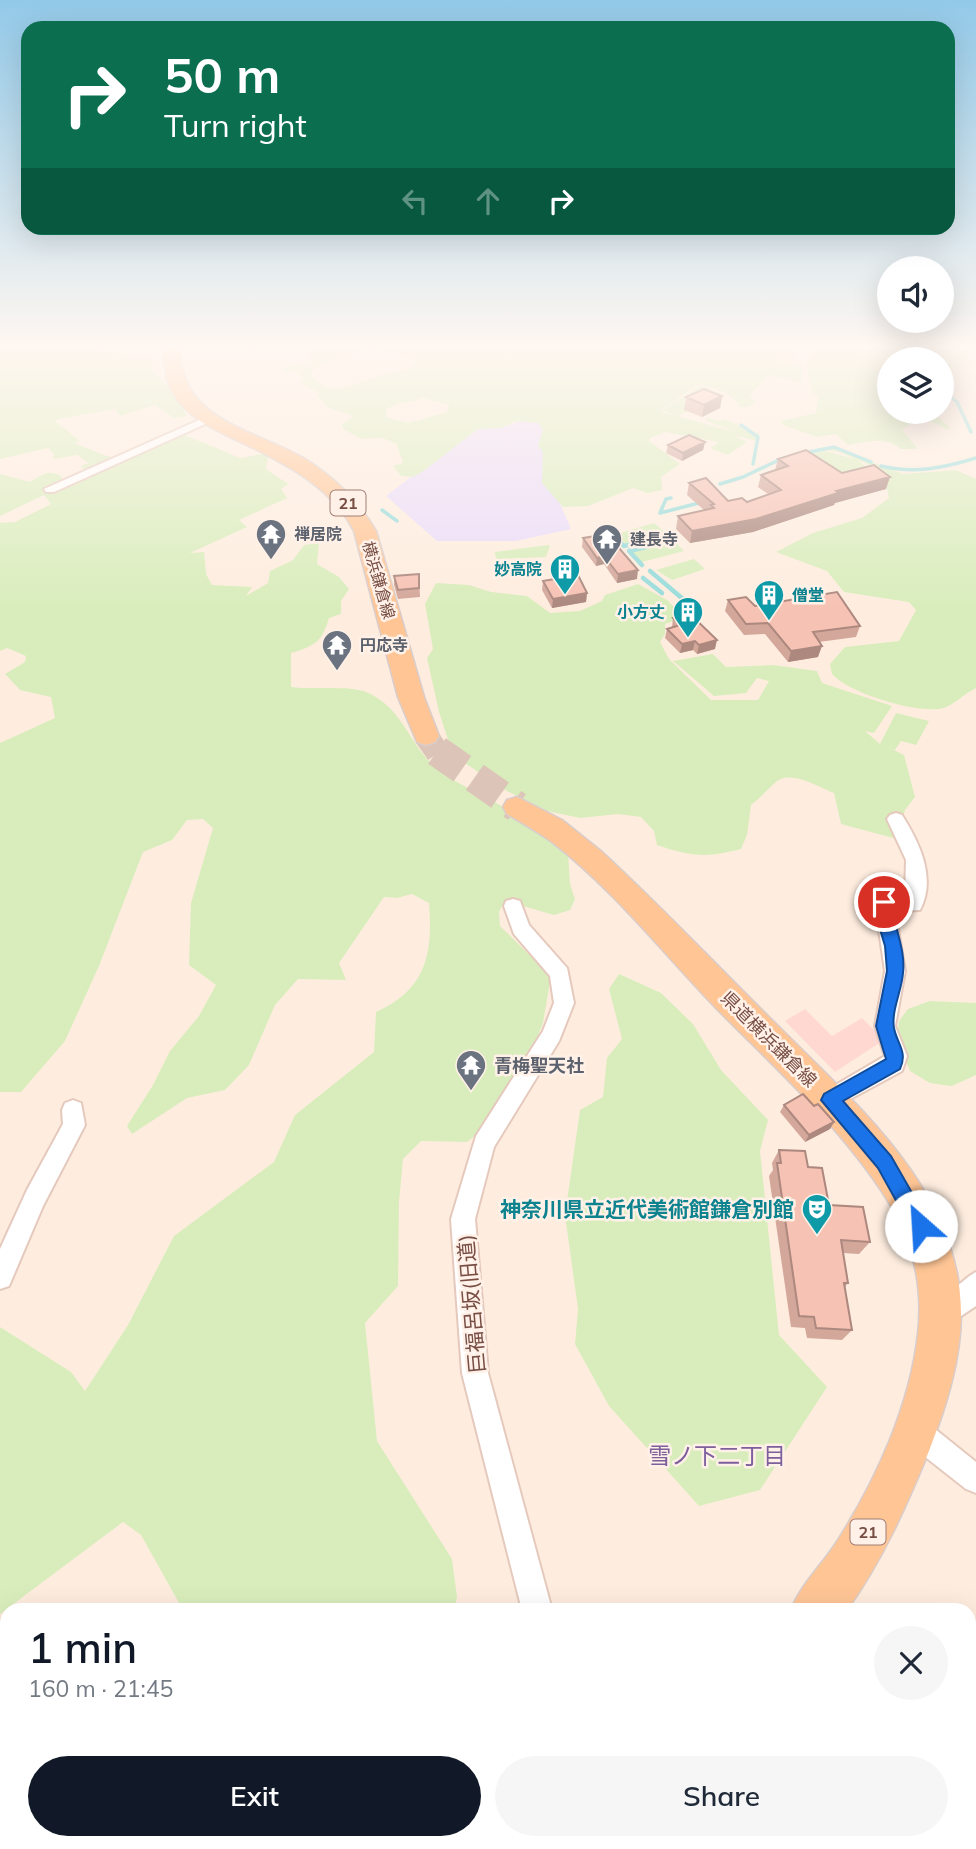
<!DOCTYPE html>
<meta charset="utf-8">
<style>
body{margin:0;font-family:Mulish,"Noto Sans JP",sans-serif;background:#f6f6f7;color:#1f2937;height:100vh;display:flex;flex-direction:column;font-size:26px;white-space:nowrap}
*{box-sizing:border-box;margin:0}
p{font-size:23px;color:#747a83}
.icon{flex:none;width:38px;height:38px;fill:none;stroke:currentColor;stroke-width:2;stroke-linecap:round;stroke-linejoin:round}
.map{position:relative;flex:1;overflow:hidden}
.sheet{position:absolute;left:0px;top:1603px;width:976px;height:247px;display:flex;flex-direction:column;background:#fff;border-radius:21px 21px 0 0;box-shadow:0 7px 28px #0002}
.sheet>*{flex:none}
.guide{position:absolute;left:21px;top:21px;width:934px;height:214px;border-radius:21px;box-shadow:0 7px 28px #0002;background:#0b6e4f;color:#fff;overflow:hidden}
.controls{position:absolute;left:877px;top:256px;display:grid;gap:14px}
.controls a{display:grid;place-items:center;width:77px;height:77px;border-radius:50%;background:#fff;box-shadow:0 7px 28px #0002;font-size:35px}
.pin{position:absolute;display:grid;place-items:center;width:60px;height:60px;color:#fff;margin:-30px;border:4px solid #fff;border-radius:50%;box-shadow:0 2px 7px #0007}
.me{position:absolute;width:77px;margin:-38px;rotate:334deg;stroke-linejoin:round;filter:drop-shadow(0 0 5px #0008)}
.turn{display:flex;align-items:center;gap:24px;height:147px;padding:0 28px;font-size:32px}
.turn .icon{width:91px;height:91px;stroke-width:2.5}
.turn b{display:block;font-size:49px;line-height:60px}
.lanes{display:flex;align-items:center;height:66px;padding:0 28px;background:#0003;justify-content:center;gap:35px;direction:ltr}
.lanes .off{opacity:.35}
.round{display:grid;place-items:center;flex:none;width:74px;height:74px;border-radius:37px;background:#f6f6f7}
.head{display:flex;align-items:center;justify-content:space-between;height:119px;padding:0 28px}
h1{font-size:42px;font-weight:600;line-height:52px;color:#111827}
.cta{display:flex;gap:14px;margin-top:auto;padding:14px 28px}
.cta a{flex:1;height:80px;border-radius:42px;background:#111827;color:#fff;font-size:28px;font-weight:600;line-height:80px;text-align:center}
.cta a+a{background:#f6f6f7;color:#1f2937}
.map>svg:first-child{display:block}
.commercial{fill:#ffd8d2}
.education{fill:#eadcfa}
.green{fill:#d9edbc;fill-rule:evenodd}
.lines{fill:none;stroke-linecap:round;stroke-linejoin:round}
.stream-far2{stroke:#97dcdb;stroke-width:3.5}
.stream-far1{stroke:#97dcdb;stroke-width:4.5}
.stream{stroke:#97dcdb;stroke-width:8}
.primary-tunnel-far1{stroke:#dcc5b8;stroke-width:24;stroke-dasharray:24 12;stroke-linecap:butt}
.primary-tunnel{stroke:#dcc5b8;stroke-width:31;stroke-dasharray:31 15;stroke-linecap:butt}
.minor-casing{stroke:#e5c9bd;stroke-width:4}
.primary-casing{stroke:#d9cdcb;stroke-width:3}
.minor{fill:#fff;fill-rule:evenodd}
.primary{fill:#ffc595;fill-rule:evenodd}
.wall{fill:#d4a79b}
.shaded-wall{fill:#ac887e}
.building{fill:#f6c2b4;stroke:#ac887e;stroke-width:2}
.route{fill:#1a73e8;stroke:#114b97;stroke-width:2}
.labels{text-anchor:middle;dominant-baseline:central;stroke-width:5;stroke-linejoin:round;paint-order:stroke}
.shield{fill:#fff1e7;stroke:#a07e75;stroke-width:2}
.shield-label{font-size:16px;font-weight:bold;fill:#774d44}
.far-worship-label{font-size:16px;font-weight:bold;fill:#5b616d;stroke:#fff1e7;text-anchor:start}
.far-culture-label{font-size:16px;font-weight:bold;fill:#0d838f;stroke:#fff1e7;text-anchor:end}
.far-street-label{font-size:16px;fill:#774d44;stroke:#fff1e7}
.street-label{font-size:18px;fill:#774d44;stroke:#fff1e7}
.worship-label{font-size:18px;font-weight:bold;fill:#5b616d;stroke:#fff1e7;text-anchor:start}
.near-culture-label{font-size:21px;font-weight:bold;fill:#0d838f;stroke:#fff1e7;text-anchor:end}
.near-street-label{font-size:21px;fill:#774d44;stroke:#fff1e7}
.near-neighbourhood-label{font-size:23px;fill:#7c5f9b;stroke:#fff1e7}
</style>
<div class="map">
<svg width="976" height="1849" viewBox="0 0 976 1849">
<rect width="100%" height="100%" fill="#feeddf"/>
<path class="commercial" d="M 805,1009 L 832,1036 L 862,1018 L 884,1040 L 835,1072 L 785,1021 Z"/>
<path class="education" d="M 524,412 L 557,416 L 563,496 L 559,501 L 571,529 L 516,541 L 437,541 L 386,496 L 476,427 L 501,428 L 518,422 Z"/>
<path class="green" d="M 0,349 L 98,349 L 96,352 L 116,352 L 152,358 L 151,370 L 173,391 L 187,416 L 174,418 L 155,405 L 120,416 L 115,409 L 54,420 L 80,441 L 75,442 L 76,444 L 107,456 L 120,458 L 180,433 L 240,458 L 263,454 L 268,457 L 266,469 L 288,484 L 281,489 L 287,498 L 239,520 L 247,527 L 190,553 L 204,552 L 206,574 L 212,585 L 252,587 L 246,596 L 268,583 L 270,571 L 293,560 L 304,545 L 319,543 L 317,564 L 339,577 L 349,589 L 341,601 L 341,614 L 329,618 C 322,642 315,646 291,653 L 291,687 C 312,690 349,685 366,692 C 402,707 407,740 433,765 C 448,780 474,790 493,801 C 519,816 542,836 568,853 L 570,884 L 575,899 L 570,910 L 554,915 L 509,902 L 502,906 L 499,912 L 500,926 L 551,976 L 543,1023 L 531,1052 L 486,1127 L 467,1142 L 421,1141 L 403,1159 L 399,1202 L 398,1286 L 365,1323 L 377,1441 L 452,1559 L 457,1597 L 454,1610 L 183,1610 L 141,1535 L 123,1522 L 0,1614 L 0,1327 L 71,1372 L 85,1391 L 128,1325 L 174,1236 L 274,1162 L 295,1115 L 374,1052 L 376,1012 C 426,990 433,954 429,903 L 412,894 L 397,898 L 384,897 L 339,963 L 346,980 L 298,979 L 275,1005 L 249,1065 L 225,1090 L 187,1098 L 132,1134 L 127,1126 L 153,1085 L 170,1051 L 199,1016 L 216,985 L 189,965 L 191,903 L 213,828 L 203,819 L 187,820 L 172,840 L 143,852 L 99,966 L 65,1041 L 21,1092 L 0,1092 L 0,743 L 55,718 L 51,697 L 20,690 L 5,674 L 25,662 L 26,656 L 7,648 L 0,651 L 0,523 L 15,522 L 51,504 L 44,495 L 0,516 L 0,474 L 30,482 C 42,475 49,468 62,477 L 61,484 L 87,473 L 81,466 L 89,463 L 77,455 L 53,459 L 54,454 L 48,448 L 0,459 Z
M 307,349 L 371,349 L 320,366 L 310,373 C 328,401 359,382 384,374 C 394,371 406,371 415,364 L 410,358 L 371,349 L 798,349 L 795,359 L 779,359 L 777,362 L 799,362 L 803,372 L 802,383 L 770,375 L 752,393 L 750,396 L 756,403 L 748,407 L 740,407 C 733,393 713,388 699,384 L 663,409 L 662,412 L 674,416 L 663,410 L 700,386 L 711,389 L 686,402 L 687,412 L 677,416 L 735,432 L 705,420 L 707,418 L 720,421 L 725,419 L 745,428 L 743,430 L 759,433 L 757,441 L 732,435 L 747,442 L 728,455 L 710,448 L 719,442 L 665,432 L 650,438 L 649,441 L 680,464 L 661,477 L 662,490 L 648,493 L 633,488 L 588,506 L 563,507 L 542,483 L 543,452 L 538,446 L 543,430 L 538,423 L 516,421 L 501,428 L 478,429 L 422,472 L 412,477 L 401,476 L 393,466 L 403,463 L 397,444 L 383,438 L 362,439 L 343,429 L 342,424 L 353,416 L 329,408 L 317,396 L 319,393 L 299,382 L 304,378 L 294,371 L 285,373 L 282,370 L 289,365 L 306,363 L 310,352 ZM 423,398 L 449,405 L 447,412 L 408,423 L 386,417 L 387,409 C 397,402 412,403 423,398 Z
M 813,349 L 975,349 L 968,355 L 973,366 L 942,367 L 942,359 L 889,359 L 889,411 L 932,411 L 950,428 L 947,430 C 933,419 915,418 902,430 L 918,449 L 901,449 C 888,436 864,442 848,445 L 836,434 L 817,437 L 783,425 L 781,421 L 816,413 L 818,397 L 812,392 L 806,366 Z
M 823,448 L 842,450 L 903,474 L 956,470 L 976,479 L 976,688 C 965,693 955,704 944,708 C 919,715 848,693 832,674 L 830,664 L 845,647 L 899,641 L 916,610 L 909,602 L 844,592 L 827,571 L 776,552 L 813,533 L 862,518 L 889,498 C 887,480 875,466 858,460 L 866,467 L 840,483 L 802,455 L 825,451 L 855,459 C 818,440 811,459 779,459 Z
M 654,523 L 666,533 L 666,537 L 628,545 L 614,535 Z
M 673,540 L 684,551 L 642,562 L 630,551 Z
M 548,545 L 550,546 L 546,557 L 496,559 L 495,552 Z
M 694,559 L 705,569 L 672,580 L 656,570 Z
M 436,583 L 469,585 L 491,592 L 527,596 L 550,613 L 580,611 L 602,601 L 605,595 L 638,584 L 667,600 L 684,617 L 665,624 L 665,634 L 660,642 L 669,659 L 711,700 L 758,700 L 769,681 L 757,678 L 746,693 L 714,696 L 673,661 L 713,654 L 726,667 L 773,665 L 817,671 L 822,683 L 892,706 L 874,733 L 865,731 L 880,744 L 896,713 L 929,721 L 916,745 L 901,741 L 895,750 L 888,747 L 904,755 L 915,797 L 905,810 L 897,839 L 841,824 L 834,793 C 819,787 790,769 776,782 C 767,790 760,798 751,805 L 747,835 L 741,849 C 705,858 692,857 657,845 L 654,831 L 641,817 L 618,814 L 580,818 L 547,811 L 505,790 L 453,755 L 439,712 L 427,658 L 433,649 L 425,604 Z
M 619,974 L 661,993 L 693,1024 L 721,1070 L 768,1120 L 760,1151 L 779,1335 L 827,1387 L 760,1490 L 699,1506 L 609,1406 L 575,1344 L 578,1309 L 565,1215 L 580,1110 L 603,1097 L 607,1058 L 622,1039 L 609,989 Z
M 930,1001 L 976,1003 L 976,1075 L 952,1086 L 943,1085 L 930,1083 L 910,1071 L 897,1041 L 899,1021 L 908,1009 Z
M 976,1702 L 976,1817 L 970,1811 L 970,1704 Z
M 649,1843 L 828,1843 L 833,1849 L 641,1849 Z"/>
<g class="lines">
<path class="stream-far2" d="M 942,390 L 957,402 L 971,432
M 741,425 L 758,437 L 753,464
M 804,453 L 834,447 L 871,462
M 881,466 C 914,474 944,468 976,458
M 720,484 L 743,477 L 781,459
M 382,510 L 397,521
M 660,513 L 703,502
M 660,513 L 666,499 L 671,498"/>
<path class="stream-far1" d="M 610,533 L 624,546 L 658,538
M 629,551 L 663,543
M 629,551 L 642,565
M 650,571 L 697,611
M 643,578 L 662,593"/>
<path class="stream" d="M 577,1849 L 584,1843"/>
<path class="primary-tunnel-far1" d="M 426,736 L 438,753"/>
<path class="primary-tunnel" d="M 437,751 L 517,807"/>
<g class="minor-casing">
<path id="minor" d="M 208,416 L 214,419 L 212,421 L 54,492 L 46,492 L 44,489 Z
M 896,813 L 902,815 C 919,842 937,878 920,910 L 895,911 L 905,971 L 895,1026 L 907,1056 L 902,1071 L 830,1110 L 822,1107 L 819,1100 L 822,1093 L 885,1056 L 875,1026 L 885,971 L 875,903 L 877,898 L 905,897 L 906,860 L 887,819 L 890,815 Z
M 513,899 L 520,901 L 529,925 L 567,968 L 574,1003 L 559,1041 L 494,1147 L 475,1219 L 488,1373 L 552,1610 L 522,1610 L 462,1373 L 451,1219 L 476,1136 L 543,1031 L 554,1003 L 550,976 L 514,934 L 504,906 L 506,901 Z
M 73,1100 L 81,1103 L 85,1125 L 43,1206 L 9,1286 L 0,1289 L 0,1249 L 27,1190 L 63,1124 L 62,1110 L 65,1103 Z
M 976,1272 L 976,1306 L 940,1330 L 931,1326 L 927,1317 C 931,1309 968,1275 976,1272 Z
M 915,1417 L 925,1421 L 976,1462 L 976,1493 L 966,1489 L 905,1441 L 901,1431 L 905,1421 Z"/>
</g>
<g class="primary-casing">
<path id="primary" d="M 164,349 L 181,349 C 178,420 256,430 305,459 C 335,478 358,500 376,531 L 424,697 L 439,736 L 435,742 L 426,745 L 417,742 L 398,697 L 354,531 C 335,494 301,473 265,454 C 218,429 160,416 164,349 Z
M 517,797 L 562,820 L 602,852 C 664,909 722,971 782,1030 C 860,1108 960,1193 961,1313 C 961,1360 946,1407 929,1451 C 906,1507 882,1561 847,1610 L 791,1610 C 801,1584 823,1564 838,1540 C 876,1480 910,1406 918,1334 C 923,1292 915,1248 894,1211 C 849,1134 778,1071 716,1008 C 663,953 613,889 552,842 C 538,832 522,823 507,814 L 503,807 L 507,800 Z
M 517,1843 L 575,1843 L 573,1849 L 515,1849 Z"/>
</g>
<use href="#minor" class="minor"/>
<use href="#primary" class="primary"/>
</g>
<path class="wall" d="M 722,396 L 720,408 L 702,417 L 684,410 L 686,397 Z
M 705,442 L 703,450 L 682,461 L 666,453 L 668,445 Z
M 778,459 L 842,473 L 886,489 L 835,503 L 834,505 L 753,532 L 690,543 L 676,529 L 678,516 L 704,510 L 687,495 L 689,483 L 728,501 L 747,502 L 768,494 L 758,487 L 761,475 L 775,470 Z
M 583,538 L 637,579 L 617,583 L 604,564 L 596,566 L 582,547 Z
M 419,574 L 420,597 L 398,599 L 394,585 L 394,576 Z
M 543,581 L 587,593 L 586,602 L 552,608 L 542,590 Z
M 728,600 L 755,606 L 860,626 L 856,637 L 819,642 L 818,657 L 788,662 L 765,634 L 744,635 L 725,611 Z
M 673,618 L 715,649 L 697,654 L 693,650 L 680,653 L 665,638 L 667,629 L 672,627 Z
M 784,1105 L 814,1106 L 834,1122 L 830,1129 L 805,1142 L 780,1112 Z
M 779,1150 L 808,1167 L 829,1205 L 870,1242 L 859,1254 L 843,1253 L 848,1283 L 845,1287 L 852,1330 L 842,1340 L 807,1338 L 805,1328 L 791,1327 L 769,1176 L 773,1170 L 772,1163 Z"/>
<path class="shaded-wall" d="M 722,396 L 720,408 L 702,417 L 704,405 Z
M 705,442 L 703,450 L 682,461 L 683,453 Z
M 890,477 L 886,489 L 835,503 L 834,505 L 753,532 L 690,543 L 692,531 Z
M 604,556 L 604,564 L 596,566 L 597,558 Z
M 638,570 L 637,579 L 617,583 L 618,574 Z
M 587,593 L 586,602 L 552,608 L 553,599 Z
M 717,640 L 715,649 L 697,654 L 699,645 Z
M 695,641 L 693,650 L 680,653 L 682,644 Z
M 822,646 L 818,657 L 788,662 L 791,651 Z
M 834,1122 L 830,1129 L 805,1142 L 809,1135 Z"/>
<path class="building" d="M 704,389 L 722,396 L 704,405 L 686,397 Z
M 689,435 L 705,442 L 683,453 L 668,445 Z
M 806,450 L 842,473 L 874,465 L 890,477 L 836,491 L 838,493 L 756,519 L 692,531 L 678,516 L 714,508 L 711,505 L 714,504 L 689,483 L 706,478 L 728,501 L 742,498 L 747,502 L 781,490 L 761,475 L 788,466 L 778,459 Z
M 607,534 L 638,570 L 618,574 L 604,556 L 597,558 L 583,538 Z
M 419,574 L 419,588 L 398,590 L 394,576 Z
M 578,575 L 587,593 L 553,599 L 543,581 Z
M 837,592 L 860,626 L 813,632 L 822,646 L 791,651 L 768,623 L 746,624 L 728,600 L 746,597 L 755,606 Z
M 689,613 L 717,640 L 699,645 L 695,641 L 682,644 L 667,629 L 680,625 L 673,618 Z
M 803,1094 L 814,1106 L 818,1104 L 834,1122 L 809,1135 L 784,1105 Z
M 779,1150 L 805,1151 L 808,1167 L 822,1168 L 829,1205 L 863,1207 L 870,1242 L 841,1240 L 848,1283 L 844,1283 L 852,1330 L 816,1328 L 814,1317 L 799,1316 L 777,1163 L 781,1163 Z"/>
<linearGradient id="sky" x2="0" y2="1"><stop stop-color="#92c9e8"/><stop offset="0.57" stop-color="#fff7f1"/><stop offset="1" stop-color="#fff7f1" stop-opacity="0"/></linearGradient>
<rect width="976" height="608" fill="url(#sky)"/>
<path class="route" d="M 884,896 L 892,902 C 893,926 906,949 903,973 C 902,990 891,1011 894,1028 C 897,1044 908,1052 900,1069 L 843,1101 L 891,1156 L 931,1226 L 928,1233 L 921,1236 L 914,1233 L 878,1168 L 821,1100 L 824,1094 L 886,1059 L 876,1026 L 887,971 L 885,946 L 877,919 L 876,902 Z"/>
<defs>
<g id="temple-pin" transform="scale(1.575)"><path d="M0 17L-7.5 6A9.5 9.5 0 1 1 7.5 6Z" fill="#6b7280" stroke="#fff1e7"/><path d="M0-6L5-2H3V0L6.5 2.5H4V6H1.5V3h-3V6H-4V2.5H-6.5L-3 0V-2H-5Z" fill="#fff"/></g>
<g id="building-pin" transform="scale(1.575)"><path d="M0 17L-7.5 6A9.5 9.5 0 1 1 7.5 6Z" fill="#0f9aa8" stroke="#fff1e7"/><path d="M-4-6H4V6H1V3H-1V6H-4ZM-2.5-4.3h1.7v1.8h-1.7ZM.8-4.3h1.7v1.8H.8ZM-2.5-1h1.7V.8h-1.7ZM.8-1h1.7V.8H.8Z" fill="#fff"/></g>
<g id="theatre-pin" transform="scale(1.575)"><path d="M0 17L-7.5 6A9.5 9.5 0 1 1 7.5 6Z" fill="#0f9aa8" stroke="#fff1e7"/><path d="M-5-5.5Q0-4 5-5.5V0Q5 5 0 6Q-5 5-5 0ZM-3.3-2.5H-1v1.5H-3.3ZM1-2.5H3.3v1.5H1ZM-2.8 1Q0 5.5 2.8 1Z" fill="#fff"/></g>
</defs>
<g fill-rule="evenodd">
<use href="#temple-pin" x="271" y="534"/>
<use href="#temple-pin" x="607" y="539"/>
<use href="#building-pin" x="565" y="569"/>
<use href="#building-pin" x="769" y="595"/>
<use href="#building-pin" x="688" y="612"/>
<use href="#temple-pin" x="337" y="645"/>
<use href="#temple-pin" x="471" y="1065"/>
<use href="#theatre-pin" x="817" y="1209"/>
</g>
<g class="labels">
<g class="shield">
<rect x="330.5" y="490.5" width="35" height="25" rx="5"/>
<rect x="850.5" y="1519.5" width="35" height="25" rx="5"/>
</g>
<g class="shield-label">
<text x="348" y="503">21</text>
<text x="868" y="1532">21</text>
</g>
<g class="far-worship-label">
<text x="294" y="534">禅居院</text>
<text x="630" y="539">建長寺</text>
<text x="360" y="645">円応寺</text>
</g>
<g class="far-culture-label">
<text x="542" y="569">妙高院</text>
<text x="792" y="595" text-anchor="start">僧堂</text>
<text x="665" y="612">小方丈</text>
</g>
<g class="far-street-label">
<text transform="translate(379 580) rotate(74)">横浜鎌倉線</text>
</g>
<g class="street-label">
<text transform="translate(769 1039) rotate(45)">県道横浜鎌倉線</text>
</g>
<g class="worship-label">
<text x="494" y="1065">青梅聖天社</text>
</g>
<g class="near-culture-label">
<text x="794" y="1209">神奈川県立近代美術館鎌倉別館</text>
</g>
<g class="near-street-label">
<text transform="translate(471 1304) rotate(-95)">巨福呂坂(旧道)</text>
</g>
<g class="near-neighbourhood-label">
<text x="717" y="1455">雪ノ下二丁目</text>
</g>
</g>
</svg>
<div class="controls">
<a><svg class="icon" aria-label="sound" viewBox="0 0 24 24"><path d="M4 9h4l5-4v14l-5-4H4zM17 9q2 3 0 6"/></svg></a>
<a><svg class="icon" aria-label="layers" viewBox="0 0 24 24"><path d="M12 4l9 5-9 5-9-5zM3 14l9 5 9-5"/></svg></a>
</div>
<div class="pin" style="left:884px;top:902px;background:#d93025"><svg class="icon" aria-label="arrive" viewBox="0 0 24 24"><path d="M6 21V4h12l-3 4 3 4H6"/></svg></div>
<svg class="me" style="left:921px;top:1226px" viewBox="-20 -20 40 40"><circle r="19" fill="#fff"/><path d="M0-13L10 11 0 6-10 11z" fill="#1a73e8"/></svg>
<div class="guide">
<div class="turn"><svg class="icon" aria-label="right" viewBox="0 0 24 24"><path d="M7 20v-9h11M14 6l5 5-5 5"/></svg><div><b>50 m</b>Turn right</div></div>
<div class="lanes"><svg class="icon off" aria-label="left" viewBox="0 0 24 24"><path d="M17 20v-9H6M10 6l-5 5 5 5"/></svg><svg class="icon off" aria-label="ahead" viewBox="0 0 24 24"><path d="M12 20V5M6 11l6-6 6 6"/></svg><svg class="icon" aria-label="right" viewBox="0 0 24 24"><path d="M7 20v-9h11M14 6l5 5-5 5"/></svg></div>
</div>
<section class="sheet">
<div class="head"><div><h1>1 min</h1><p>160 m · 21:45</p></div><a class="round"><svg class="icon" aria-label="close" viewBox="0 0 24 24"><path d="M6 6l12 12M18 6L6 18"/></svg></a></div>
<div class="cta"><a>Exit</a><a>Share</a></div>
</section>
</div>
